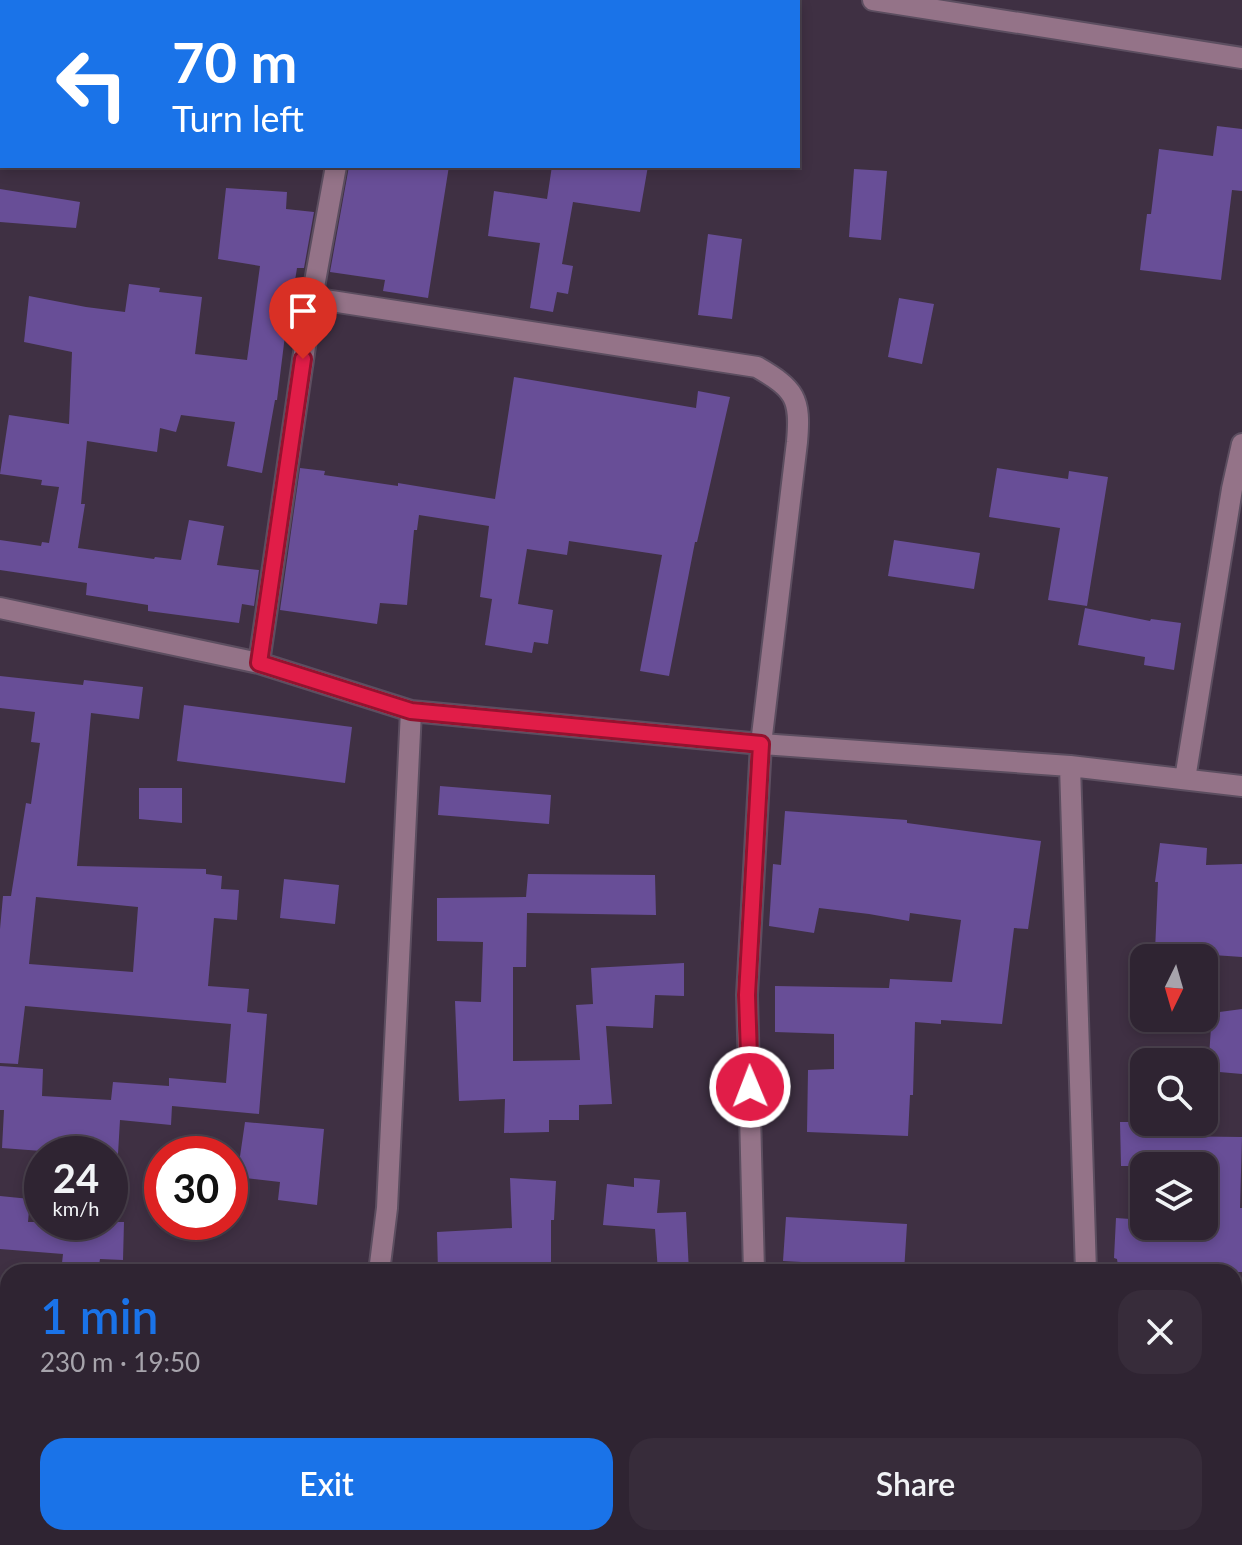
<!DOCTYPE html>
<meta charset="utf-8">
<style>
body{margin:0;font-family:Lato,sans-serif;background:#372c3a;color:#f1f3f6;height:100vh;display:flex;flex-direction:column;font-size:30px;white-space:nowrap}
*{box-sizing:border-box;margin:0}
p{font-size:26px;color:#a7a4ac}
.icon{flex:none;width:44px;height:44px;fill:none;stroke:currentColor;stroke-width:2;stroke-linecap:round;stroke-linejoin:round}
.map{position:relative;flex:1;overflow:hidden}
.details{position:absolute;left:0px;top:1264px;width:1242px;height:282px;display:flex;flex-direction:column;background:#2f2432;border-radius:24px 24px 0 0;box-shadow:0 4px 12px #0003,0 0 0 2px #4a414d}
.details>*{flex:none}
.hud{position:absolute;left:0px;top:0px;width:800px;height:168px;box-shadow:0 4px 12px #0003,0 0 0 2px #4a414d;background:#1a73e8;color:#fff;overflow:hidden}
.needle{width:52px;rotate:185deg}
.buttons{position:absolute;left:1130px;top:944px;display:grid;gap:16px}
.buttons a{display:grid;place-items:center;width:88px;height:88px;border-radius:16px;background:#2f2432;box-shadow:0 4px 12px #0003,0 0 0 2px #4a414d;font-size:40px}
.speed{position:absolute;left:24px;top:1136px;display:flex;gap:16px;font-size:40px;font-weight:700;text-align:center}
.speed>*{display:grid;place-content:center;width:104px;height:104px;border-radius:50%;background:#2f2432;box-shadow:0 4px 12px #0003,0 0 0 2px #4a414d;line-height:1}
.speed small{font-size:20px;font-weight:400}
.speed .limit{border:12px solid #d22;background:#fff;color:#111}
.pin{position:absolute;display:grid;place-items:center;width:68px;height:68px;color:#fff;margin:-82px -34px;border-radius:50% 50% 50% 0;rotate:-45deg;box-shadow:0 0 8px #0007}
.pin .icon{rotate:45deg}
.me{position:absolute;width:88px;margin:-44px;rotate:359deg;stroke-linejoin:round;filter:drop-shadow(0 0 6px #0008)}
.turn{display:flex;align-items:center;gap:28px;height:168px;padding:0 40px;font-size:36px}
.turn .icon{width:104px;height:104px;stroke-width:2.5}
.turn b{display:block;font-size:56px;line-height:68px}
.round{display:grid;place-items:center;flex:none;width:84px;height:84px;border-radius:24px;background:#372c3a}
.headline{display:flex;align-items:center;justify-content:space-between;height:136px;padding:0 40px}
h1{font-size:48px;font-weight:600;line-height:60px;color:#1a73e8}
.cta{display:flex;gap:16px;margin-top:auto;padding:16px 40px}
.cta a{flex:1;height:92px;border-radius:24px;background:#1a73e8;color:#fff;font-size:32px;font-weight:600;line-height:92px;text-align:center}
.cta a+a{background:#372c3a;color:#f1f3f6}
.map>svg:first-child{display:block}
.building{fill:#684e97;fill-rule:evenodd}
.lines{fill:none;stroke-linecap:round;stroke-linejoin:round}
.minor-casing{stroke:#5c4e60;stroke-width:24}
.minor{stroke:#947388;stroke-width:20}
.route-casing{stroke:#92132f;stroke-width:20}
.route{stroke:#e11d48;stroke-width:14}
</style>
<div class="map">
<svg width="1242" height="1545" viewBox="0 0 1242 1545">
<rect width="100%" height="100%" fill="#3f3043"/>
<path class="building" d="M 1217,126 L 1242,129 L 1242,191 L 1232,190 L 1221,280 L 1140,270 L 1147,214 L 1151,214 L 1159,149 L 1213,156 Z
M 349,166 L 449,166 L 428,298 L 383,291 L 385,280 L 330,272 Z
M 552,166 L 648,166 L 640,212 L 573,202 L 562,264 L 573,266 L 568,294 L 557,292 L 553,312 L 530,308 L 540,243 L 488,236 L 494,191 L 547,199 Z
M 854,169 L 887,171 L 881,240 L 849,237 Z
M 226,188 L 287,192 L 286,209 L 314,212 L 304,268 L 297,268 L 294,287 L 291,287 L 277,400 L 275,400 L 262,473 L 227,466 L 235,422 L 181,415 L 176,432 L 160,428 L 157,452 L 87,441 L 81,504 L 85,504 L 78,548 L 154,559 L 155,557 L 181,560 L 189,520 L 224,526 L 217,565 L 259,570 L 254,606 L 242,604 L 239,623 L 148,611 L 148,605 L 86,595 L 87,583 L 0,570 L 0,540 L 41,546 L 42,542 L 49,543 L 59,487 L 41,485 L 42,480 L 0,474 L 9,415 L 69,424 L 72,352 L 24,342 L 29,296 L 86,307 L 125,312 L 129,284 L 160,288 L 159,292 L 202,297 L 195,354 L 247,360 L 260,266 L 218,259 Z
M 0,189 L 80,202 L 76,228 L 0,222 Z
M 708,234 L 742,239 L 732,319 L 698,315 Z
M 899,298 L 934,304 L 922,364 L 888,357 Z
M 514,377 L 696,408 L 698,391 L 730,397 L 697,542 L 695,542 L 669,676 L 640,671 L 662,555 L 569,541 L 567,555 L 527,549 L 518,604 L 553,610 L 548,644 L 534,642 L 532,653 L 485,645 L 492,599 L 480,597 L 489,526 L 419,515 L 417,530 L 414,530 L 407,605 L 380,603 L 377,624 L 280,610 L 300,468 L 325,471 L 324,475 L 398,486 L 398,483 L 495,499 Z
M 997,468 L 1068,479 L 1069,471 L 1108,477 L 1087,606 L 1048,600 L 1060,528 L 989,517 Z
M 894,540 L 980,553 L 974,589 L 888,576 Z
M 1085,608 L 1150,621 L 1151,619 L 1181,623 L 1174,670 L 1144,665 L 1145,657 L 1078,645 Z
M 0,676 L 83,685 L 84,680 L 143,687 L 139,719 L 91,713 L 77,866 L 206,869 L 206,874 L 222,876 L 221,889 L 239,890 L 237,920 L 214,918 L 208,986 L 249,989 L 247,1012 L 267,1014 L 259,1114 L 172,1106 L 171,1125 L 120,1120 L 118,1154 L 81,1154 L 2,1148 L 4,1110 L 0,1110 L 0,1066 L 43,1069 L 42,1096 L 111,1100 L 113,1082 L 169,1086 L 169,1078 L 226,1083 L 231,1024 L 25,1006 L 18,1064 L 0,1063 L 0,929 L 3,896 L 11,896 L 26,803 L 31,804 L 40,743 L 31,742 L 35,712 L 0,708 ZM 36,897 L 138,907 L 133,972 L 29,964 Z
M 184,705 L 352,727 L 345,783 L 177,761 Z
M 440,786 L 551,795 L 549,824 L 438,815 Z
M 139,788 L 182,788 L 182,823 L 139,819 Z
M 785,811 L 907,820 L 907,823 L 1041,841 L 1028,929 L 1014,928 L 1002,1024 L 941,1020 L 941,1024 L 915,1022 L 913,1095 L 910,1095 L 908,1136 L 807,1132 L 808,1070 L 834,1069 L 834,1034 L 775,1032 L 775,986 L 889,988 L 890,979 L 952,982 L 961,920 L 910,913 L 909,921 L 869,914 L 819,908 L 814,933 L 769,926 L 773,864 L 781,865 Z
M 1160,843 L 1207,848 L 1206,865 L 1242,864 L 1242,957 L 1155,951 L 1158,882 L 1155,882 Z
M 528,874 L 655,875 L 656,915 L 527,913 L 526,967 L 513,967 L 513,1061 L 580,1060 L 576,1005 L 593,1004 L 591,968 L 684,963 L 684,996 L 655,995 L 653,1028 L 606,1026 L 612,1104 L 579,1105 L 579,1120 L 549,1120 L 549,1132 L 504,1133 L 505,1099 L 459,1101 L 455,1001 L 481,1002 L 483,942 L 437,941 L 437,898 L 526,897 Z
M 284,879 L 339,885 L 335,924 L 280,918 Z
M 1242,1009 L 1242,1074 L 1208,1071 L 1212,1013 Z
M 245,1122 L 324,1129 L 317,1205 L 278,1200 L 280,1182 L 237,1177 Z
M 1120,1122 L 1161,1122 L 1161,1136 L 1242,1137 L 1240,1208 L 1242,1208 L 1242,1272 L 1119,1272 L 1117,1259 L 1114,1258 L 1116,1218 L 1144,1220 L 1144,1226 L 1204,1226 L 1204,1224 L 1210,1224 L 1213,1173 L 1205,1173 L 1205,1166 L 1121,1166 Z
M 510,1178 L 556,1181 L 554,1220 L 551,1220 L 551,1272 L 438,1272 L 437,1232 L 512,1228 Z
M 634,1178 L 660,1180 L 657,1213 L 686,1212 L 689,1272 L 658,1272 L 655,1229 L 603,1225 L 607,1184 L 634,1187 Z
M 0,1196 L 30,1199 L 28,1222 L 124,1222 L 123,1260 L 100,1259 L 98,1272 L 61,1272 L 63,1254 L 0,1249 Z
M 786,1217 L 907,1224 L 904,1272 L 819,1272 L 820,1263 L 783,1261 Z"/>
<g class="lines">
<g class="minor-casing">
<path id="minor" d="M 873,0 L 1242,58
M 366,2 L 366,0
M 312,298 L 757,367 C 795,389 801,398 797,442 L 761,744 L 747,995 L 754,1272
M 0,608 L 259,663 L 411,711 L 761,744 L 1070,766 L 1242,786
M 259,663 L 312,298 L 336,166
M 1070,766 L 1086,1272
M 1185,779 L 1232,489 L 1242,444
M 379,1272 L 387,1208 L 411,711
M 0,1495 L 8,1495
M 1234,1503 L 1242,1503
M 762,1538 L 762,1545
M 1099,1538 L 1100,1545
M 348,1545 L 348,1538"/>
</g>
<use href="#minor" class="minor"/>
</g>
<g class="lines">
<g class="route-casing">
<path id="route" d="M 303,359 L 259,663 L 411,711 L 761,744 L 747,995 L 750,1087"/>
</g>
<use href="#route" class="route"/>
</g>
</svg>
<div class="buttons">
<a><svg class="needle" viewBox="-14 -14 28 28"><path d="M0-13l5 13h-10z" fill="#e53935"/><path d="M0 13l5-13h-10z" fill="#a7a4ac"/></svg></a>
<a><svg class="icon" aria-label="search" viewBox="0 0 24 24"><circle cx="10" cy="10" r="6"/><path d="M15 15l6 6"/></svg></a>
<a><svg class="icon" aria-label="layers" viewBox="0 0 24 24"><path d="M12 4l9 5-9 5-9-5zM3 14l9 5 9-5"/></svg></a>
</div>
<div class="speed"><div>24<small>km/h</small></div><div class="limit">30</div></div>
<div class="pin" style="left:303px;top:359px;background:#d93025"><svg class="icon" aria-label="arrive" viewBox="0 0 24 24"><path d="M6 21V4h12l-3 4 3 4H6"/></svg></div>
<svg class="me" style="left:750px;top:1087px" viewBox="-20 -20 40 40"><circle r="17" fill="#e11d48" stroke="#fff" stroke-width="3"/><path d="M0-11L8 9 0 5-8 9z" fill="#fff"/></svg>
<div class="hud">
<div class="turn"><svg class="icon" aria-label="left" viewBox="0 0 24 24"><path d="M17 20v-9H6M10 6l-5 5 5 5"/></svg><div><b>70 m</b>Turn left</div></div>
</div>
<section class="details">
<div class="headline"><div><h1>1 min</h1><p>230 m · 19:50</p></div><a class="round"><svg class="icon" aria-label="close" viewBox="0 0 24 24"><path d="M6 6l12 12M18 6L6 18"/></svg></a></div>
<div class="cta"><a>Exit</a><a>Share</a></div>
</section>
</div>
